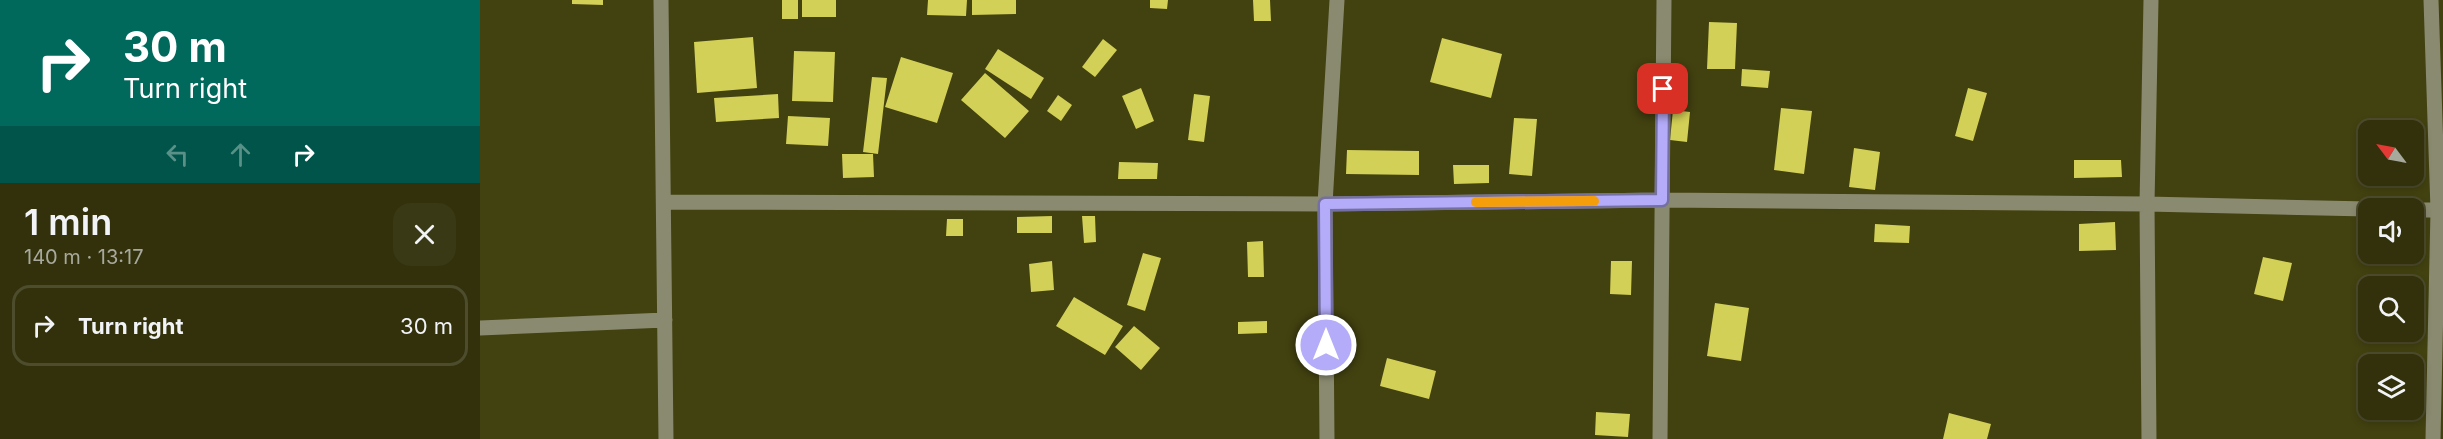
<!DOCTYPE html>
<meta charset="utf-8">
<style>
body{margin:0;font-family:Inter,sans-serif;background:#3a3915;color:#f1f3f6;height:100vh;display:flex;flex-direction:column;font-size:22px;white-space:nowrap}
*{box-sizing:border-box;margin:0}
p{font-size:20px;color:#a8a99d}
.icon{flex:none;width:33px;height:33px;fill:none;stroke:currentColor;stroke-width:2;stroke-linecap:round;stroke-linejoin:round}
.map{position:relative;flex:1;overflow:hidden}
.details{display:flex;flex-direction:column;background:#32310c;width:480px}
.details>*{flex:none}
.hud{background:#00695c;color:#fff;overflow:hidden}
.needle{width:39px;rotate:302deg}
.fabs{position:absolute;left:1878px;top:120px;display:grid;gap:12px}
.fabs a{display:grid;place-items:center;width:66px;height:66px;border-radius:12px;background:#32310c;box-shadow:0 3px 9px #0003,0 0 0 2px #4d4c2d;font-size:30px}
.pin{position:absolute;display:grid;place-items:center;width:51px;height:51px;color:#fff;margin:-26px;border-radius:12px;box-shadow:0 3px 9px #0006}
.me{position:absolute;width:66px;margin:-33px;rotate:0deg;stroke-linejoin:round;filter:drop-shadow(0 0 4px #0008)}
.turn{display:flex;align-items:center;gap:21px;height:126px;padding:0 24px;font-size:27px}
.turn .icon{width:78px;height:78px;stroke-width:2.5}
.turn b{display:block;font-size:42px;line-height:51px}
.lanes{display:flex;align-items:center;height:57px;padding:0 24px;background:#0003;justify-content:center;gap:30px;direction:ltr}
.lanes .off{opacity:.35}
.round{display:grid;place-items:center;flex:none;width:63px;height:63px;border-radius:18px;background:#3a3915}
.head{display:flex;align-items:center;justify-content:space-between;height:102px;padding:0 24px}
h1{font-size:36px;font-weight:600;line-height:45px}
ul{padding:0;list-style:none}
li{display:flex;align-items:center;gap:18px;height:81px;margin:0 12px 9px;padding:0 12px;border:3px solid #4d4c2d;border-radius:18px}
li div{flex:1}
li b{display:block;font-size:22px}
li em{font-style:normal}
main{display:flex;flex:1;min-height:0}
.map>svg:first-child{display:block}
.building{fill:#d2d056}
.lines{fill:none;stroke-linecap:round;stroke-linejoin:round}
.minor{stroke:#8a8a70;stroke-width:15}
.route-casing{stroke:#7570a2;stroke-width:15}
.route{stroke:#b4acf9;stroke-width:10}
.slow{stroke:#f59e0b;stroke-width:10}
</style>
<main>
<section class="details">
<div class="hud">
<div class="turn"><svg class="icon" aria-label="right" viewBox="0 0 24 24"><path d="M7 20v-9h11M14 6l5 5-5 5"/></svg><div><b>30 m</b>Turn right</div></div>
<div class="lanes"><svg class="icon off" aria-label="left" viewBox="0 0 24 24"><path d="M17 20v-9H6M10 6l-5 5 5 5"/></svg><svg class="icon off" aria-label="ahead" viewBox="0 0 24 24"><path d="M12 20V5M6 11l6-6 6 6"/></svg><svg class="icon" aria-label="right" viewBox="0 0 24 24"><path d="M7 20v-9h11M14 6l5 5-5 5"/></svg></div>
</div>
<div class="head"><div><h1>1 min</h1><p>140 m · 13:17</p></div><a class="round"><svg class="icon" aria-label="close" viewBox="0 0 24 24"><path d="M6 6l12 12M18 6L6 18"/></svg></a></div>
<ul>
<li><svg class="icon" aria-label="right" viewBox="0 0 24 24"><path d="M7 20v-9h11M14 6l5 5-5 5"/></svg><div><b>Turn right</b></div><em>30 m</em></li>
</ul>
</section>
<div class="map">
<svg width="1963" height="439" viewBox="0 0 1963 439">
<rect width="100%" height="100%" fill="#424110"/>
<path class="building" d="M 92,0 L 123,0 L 123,5 L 92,4 Z
M 302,0 L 318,0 L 318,19 L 302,19 Z
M 322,0 L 356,0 L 356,17 L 322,17 Z
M 448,0 L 487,0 L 486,16 L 447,15 Z
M 492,0 L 536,0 L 536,14 L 492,15 Z
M 670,0 L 688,0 L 687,9 L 670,8 Z
M 773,0 L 790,0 L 791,21 L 774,21 Z
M 1229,22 L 1257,23 L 1255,69 L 1227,69 Z
M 273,37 L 277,88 L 217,93 L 214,42 Z
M 962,38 L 1022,54 L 1011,98 L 950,82 Z
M 623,39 L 637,50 L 615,77 L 602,67 Z
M 518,49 L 564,78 L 551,99 L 505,69 Z
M 314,51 L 355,52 L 353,102 L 312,101 Z
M 421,57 L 473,73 L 457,123 L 405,107 Z
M 1262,69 L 1290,71 L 1288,88 L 1261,86 Z
M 505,73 L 549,111 L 525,138 L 481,100 Z
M 392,77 L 407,78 L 398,154 L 383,152 Z
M 661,88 L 674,121 L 656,129 L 642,96 Z
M 1488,88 L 1507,93 L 1493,141 L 1475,136 Z
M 298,94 L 299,118 L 236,122 L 234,98 Z
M 714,94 L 730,96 L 724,142 L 708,140 Z
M 578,95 L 592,105 L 581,121 L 567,111 Z
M 1301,108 L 1332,111 L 1324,174 L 1294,170 Z
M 1193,110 L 1210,112 L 1207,142 L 1190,140 Z
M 308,116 L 350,118 L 348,146 L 306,144 Z
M 1034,118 L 1057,119 L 1052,176 L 1029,174 Z
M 1374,148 L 1400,152 L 1395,190 L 1369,187 Z
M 867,150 L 939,151 L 939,175 L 866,174 Z
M 362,154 L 393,154 L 394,177 L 363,178 Z
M 1594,160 L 1641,160 L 1642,177 L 1594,178 Z
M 639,162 L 678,163 L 677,179 L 638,179 Z
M 973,165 L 1009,165 L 1009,183 L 974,184 Z
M 572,216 L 572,233 L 537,233 L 537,217 Z
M 602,216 L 615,216 L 616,242 L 604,243 Z
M 467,219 L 483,219 L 483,236 L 466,236 Z
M 1635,222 L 1636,250 L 1599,251 L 1599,224 Z
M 1395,224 L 1430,226 L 1429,243 L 1394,242 Z
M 783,241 L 784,277 L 768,277 L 767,242 Z
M 663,253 L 681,258 L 665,311 L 647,305 Z
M 1783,257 L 1812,263 L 1803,301 L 1774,294 Z
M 572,261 L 574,290 L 551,292 L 549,264 Z
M 1131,261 L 1152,261 L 1151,295 L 1130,294 Z
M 594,297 L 643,326 L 625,355 L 576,326 Z
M 1235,303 L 1269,308 L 1261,361 L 1227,356 Z
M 787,321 L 787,333 L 758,334 L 758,322 Z
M 654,326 L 680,348 L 661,370 L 635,347 Z
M 907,358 L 956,371 L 949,399 L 900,386 Z
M 1116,412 L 1150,414 L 1148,437 L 1115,435 Z
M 1469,413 L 1511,424 L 1507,439 L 1463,439 Z"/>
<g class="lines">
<path class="minor" d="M 181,0 L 186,439
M 1951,0 L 1958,210 L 1953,439
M 184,202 L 845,204 L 1182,200 L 1667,204 L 1888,209
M 1934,210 L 1963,210
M 0,328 L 185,320
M 847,439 L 845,204 L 857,0
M 1180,439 L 1184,0
M 1669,439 L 1667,204 L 1671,0"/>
</g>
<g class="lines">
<g class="route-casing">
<path id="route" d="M 846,345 L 845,204 L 1182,200 L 1183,89"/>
</g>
<use href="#route" class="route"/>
<path class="slow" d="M 996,202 L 1114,201"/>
</g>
</svg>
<div class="fabs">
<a><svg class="needle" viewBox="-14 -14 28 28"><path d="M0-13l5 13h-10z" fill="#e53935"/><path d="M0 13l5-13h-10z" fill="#a8a99d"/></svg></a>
<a><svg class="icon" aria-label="sound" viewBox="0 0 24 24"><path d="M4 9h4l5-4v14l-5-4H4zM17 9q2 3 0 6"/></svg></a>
<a><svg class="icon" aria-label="search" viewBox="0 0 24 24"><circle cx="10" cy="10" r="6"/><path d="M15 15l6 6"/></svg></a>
<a><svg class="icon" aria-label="layers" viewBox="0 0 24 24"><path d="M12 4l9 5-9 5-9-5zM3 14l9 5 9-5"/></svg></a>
</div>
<div class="pin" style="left:1183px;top:89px;background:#d93025"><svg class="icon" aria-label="arrive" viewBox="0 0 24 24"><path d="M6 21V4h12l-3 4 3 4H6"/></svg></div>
<svg class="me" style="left:846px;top:345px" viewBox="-20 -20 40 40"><circle r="17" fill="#b4acf9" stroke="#fff" stroke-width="3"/><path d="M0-11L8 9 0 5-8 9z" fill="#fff"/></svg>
</div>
</main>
